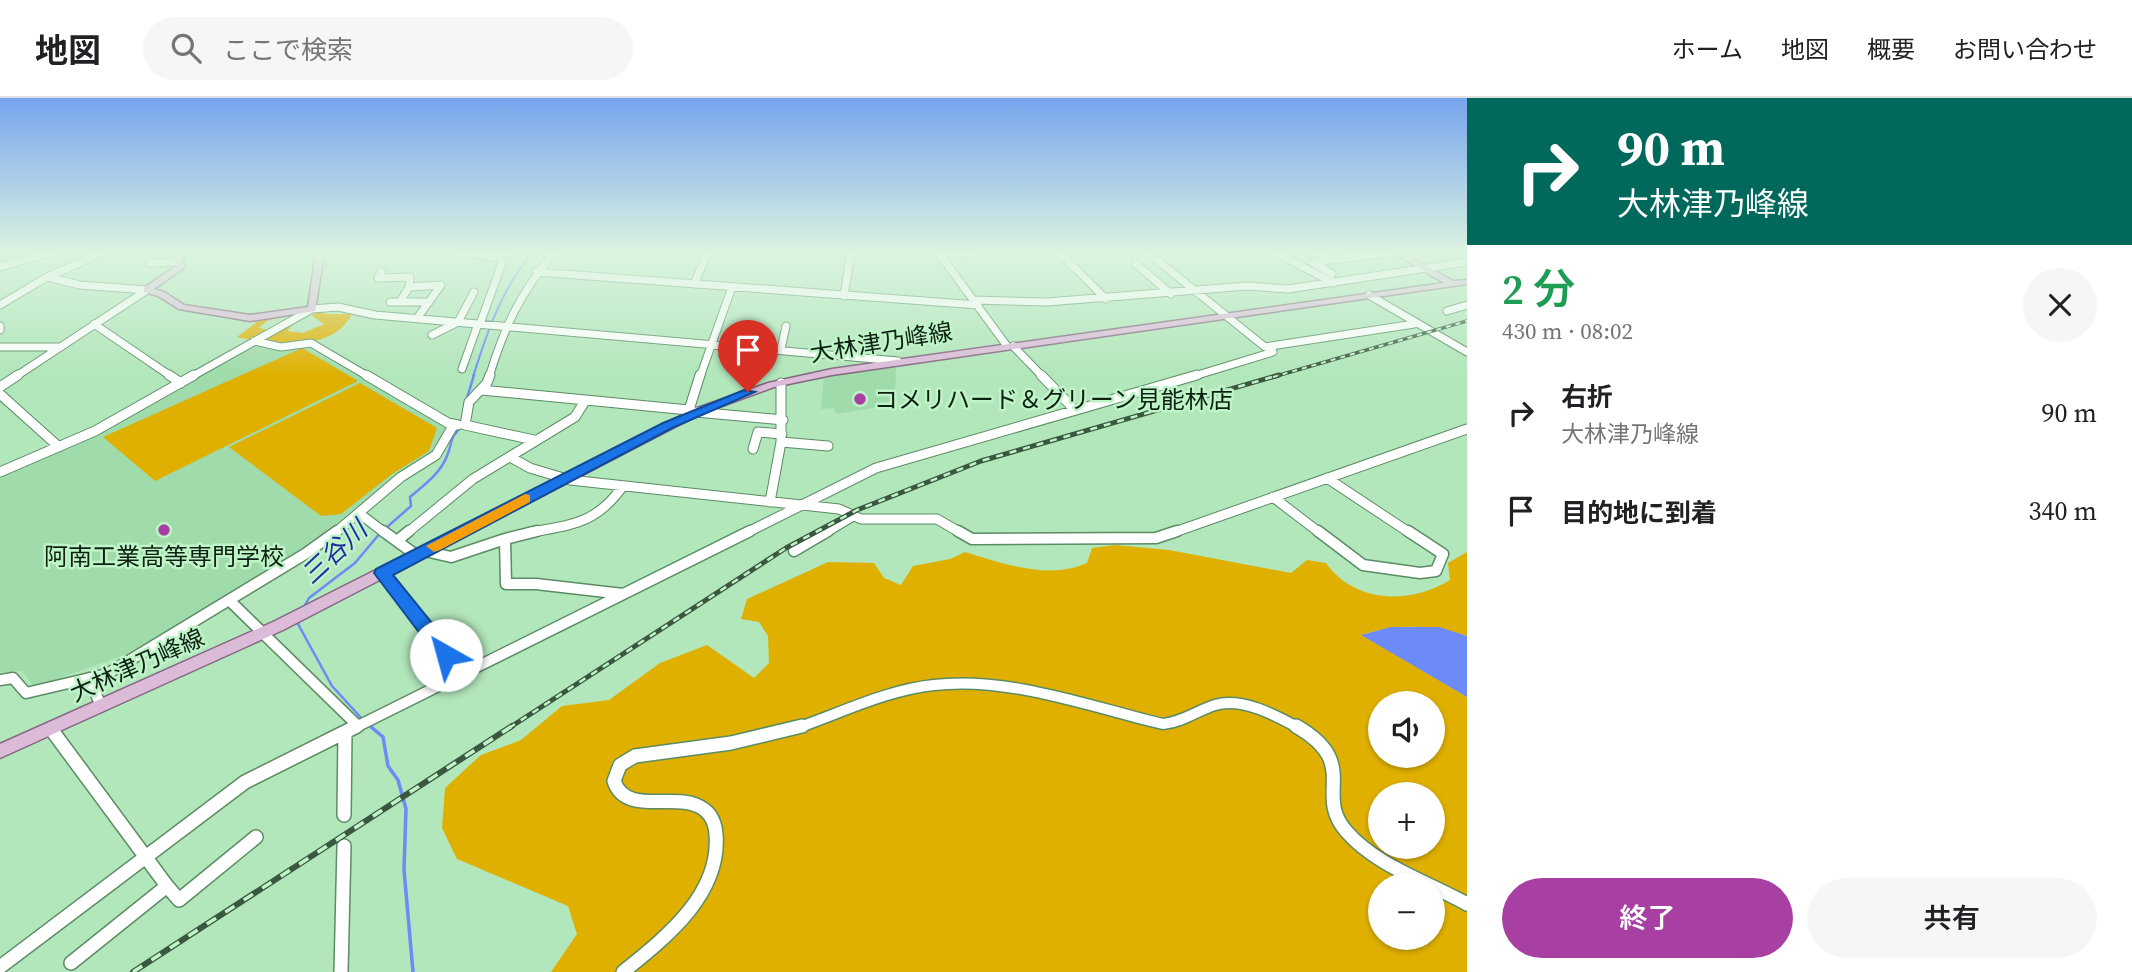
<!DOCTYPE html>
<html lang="ja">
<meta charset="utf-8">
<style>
body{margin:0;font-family:"Source Serif 4","Noto Sans JP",serif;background:#f6f6f6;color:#202124;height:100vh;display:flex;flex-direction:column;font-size:26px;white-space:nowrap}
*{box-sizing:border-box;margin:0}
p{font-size:23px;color:#757577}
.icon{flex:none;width:38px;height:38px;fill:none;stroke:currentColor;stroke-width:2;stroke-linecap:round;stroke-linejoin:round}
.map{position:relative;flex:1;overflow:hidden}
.details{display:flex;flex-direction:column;background:#fff;width:665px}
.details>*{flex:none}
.top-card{background:#00695c;color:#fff;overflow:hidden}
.tools{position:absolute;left:1368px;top:593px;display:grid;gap:14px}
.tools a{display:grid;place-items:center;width:77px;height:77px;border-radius:50%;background:#fff;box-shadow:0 2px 5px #0004;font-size:35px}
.pin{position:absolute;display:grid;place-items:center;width:60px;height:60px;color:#fff;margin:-72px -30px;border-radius:50% 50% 50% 0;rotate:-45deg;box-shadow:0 0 7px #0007}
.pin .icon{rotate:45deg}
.me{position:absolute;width:77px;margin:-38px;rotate:322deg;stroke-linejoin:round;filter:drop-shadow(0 0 5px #0008)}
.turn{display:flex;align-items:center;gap:24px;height:147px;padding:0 35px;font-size:32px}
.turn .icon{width:91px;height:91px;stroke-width:2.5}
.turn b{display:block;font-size:49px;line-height:60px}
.round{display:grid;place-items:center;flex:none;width:74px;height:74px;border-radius:37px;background:#f6f6f6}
.head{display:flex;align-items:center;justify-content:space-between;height:119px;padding:0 35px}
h1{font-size:42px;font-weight:600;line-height:52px;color:#1e9e55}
.primary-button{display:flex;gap:14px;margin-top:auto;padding:14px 35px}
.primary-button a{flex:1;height:80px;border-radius:42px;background:#a840a3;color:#fff;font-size:28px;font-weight:600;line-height:80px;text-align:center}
.primary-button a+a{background:#f6f6f6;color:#202124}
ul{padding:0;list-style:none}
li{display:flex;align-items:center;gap:21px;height:98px;padding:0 35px}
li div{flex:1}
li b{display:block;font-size:26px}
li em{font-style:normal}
header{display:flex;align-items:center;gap:42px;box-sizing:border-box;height:98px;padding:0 35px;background:#fff;border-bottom:2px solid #e0e0e0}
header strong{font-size:33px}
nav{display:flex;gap:38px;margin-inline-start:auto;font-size:24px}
.search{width:490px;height:63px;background:#f6f6f6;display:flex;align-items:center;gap:18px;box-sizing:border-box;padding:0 24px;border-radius:38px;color:#757577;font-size:26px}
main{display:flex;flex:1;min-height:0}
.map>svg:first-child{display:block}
.built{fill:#a0dbab}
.green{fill:#dfb000;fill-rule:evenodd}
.water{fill:#6c8bf6}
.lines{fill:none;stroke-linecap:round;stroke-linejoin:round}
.stream-far2{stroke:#6c8bf6;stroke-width:2}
.stream-far1{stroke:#6c8bf6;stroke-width:2.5}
.stream{stroke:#6c8bf6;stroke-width:3.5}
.minor-far3-casing{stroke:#5b8c64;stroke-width:9}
.minor-far2-casing{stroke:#5b8c64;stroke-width:11}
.minor-far1-casing{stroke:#5b8c64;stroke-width:13}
.minor-casing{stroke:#5b8c64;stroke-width:16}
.major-casing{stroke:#846782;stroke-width:3}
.minor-far3{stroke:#fff;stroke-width:7}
.minor-far2{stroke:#fff;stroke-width:9}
.minor-far1{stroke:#fff;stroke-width:10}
.minor{stroke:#fff;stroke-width:13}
.major{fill:#dcbbd9;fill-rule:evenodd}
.rail-far2-casing{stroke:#3a573f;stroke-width:3.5}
.rail-far1-casing{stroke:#3a573f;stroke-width:5}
.rail-casing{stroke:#3a573f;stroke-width:6}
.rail-far2{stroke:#bff3c8;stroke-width:2;stroke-dasharray:5;stroke-linecap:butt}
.rail-far1{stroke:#bff3c8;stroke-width:2.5;stroke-dasharray:7;stroke-linecap:butt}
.rail{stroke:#bff3c8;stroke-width:3.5;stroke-dasharray:11;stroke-linecap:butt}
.route{fill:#1a73e8;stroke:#114b97;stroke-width:2}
.slow{fill:#f59e0b}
.poi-dot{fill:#a840a3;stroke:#bff3c8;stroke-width:2.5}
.labels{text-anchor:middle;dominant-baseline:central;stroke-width:5;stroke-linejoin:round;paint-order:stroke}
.street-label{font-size:24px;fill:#0d2111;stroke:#bff3c8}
.poi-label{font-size:24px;fill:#0d2111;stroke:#bff3c8;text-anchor:start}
.water-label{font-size:26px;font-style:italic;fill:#202aa6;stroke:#bff3c8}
</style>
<header>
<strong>地図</strong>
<div class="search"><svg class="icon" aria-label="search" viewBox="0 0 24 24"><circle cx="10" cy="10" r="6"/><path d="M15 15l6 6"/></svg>ここで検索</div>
<nav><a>ホーム</a><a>地図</a><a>概要</a><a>お問い合わせ</a></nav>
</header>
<main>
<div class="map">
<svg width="1467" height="874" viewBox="0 0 1467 874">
<rect width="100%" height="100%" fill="#b2e6bb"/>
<path class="built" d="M 255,248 L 282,252 L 305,248 L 446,330 L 429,357 L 394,378 L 353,414 L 302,451 L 136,553 L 34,589 L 22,573 L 0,574 L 0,378 L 181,289 Z
M 896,267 L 895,306 L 837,316 L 833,310 L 821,311 L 824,278 Z"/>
<path class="green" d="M 322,212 L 325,216 L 352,216 C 332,255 273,247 237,239 L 258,223 L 288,216 L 267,223 L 259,230 L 267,232 L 293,226 L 287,233 L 303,235 L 324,226 L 311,217 Z
M 302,250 L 358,283 L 155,383 L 103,339 Z
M 360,285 L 437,330 L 429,353 L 392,376 L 341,416 L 321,418 L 229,349 Z
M 1115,447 L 1169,452 L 1291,475 L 1307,462 L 1326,465 C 1354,505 1410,507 1450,482 L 1448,465 L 1467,454 L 1467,538 C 1432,527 1397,525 1362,537 L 1467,599 L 1467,874 L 551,874 L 577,836 L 568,808 L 457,761 L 442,730 L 445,690 L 481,657 L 521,642 L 562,608 L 609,602 L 660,565 L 707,547 L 754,580 L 769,565 L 768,538 L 759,524 L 741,521 L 747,501 L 828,464 L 874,465 L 884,480 L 901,487 L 913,468 L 950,461 L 965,454 C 1004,466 1048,482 1087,465 L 1092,450 ZM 1381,606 L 1433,606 L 1433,658 L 1381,658 ZM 1381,696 L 1433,696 L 1433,749 L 1381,749 ZM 1381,788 L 1433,788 L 1433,840 L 1381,840 Z"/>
<path class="water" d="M 1391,529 L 1439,529 L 1467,538 L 1467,599 L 1361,537 Z"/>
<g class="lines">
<path class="stream-far2" d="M 1285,154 L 1312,170
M 473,279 C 487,234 502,190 533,154"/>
<path class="stream-far1" d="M 466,303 L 474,277
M 386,430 L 411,408 L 410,399 C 424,387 440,376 447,358 C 453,344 448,342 461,329
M 304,509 L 309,500 L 355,465 L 381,434
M 299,522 L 298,526 L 332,588 L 364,623
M 369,627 L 372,630"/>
<path class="stream" d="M 370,628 L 383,639 L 388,668 L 398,682 L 406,711 L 404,772 L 413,874"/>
<g class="minor-far3-casing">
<path id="minor-far3" d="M 460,154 L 495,159 L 515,154
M 938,154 L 1007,248
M 1059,154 L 1106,201
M 1147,154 L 1265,249 L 1271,248
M 1274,154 L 1334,185
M 1316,154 L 1331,162 L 1396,154
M 940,156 L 975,154
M 1331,162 L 1313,165 L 1332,176
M 150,165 L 177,164
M 1136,166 L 1171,196
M 0,169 L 53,154
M 381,174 L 378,180 L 410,179 L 409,189 L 400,204
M 536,174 L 978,207
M 47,179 L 80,187 L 146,192
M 694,186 L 708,154
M 409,189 L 441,187 L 418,219
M 1369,197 L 1467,254
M 844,198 L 851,154
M 973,202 L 1047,204 L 1247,188 L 1288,191 L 1467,164
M 390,204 L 429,204
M 0,207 L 47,179 L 104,154
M 1447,213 L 1467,207
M 94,226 L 172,279
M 480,226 L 502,165 L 500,160
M 0,228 L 0,232
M 432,237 L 458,224 L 474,194
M 254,243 L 281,249 L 311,245 L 369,279
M 1013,248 L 1043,279
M 0,249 L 60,249
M 781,251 L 786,228
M 744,268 L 750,248
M 462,271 L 478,226
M 15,279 L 147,192
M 191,279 L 312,211 L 338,209 L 375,217 L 898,263
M 489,279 C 505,227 520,196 554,154
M 700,279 L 732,189
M 1191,279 L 1273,254 L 1271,248 L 1414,226"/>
</g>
<g class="minor-far2-casing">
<path id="minor-far2" d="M 169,277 L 181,285
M 366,277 L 448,325 L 458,327
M 490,277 L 487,285 L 469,304 L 465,327 L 534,342
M 1041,277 L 1074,311
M 0,289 L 18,277
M 481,292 L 689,312
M 0,296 L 59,349
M 696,314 L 783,322
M 694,315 L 689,312 L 700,277
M 781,344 L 828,348
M 753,351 L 758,334 L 782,336
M 512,360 L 530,370 L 570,382 L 839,411 L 861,421 L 937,421 L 961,435
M 0,374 L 95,333 L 194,277
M 1327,380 L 1410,435
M 1273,399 L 1320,435
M 770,404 L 781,344 L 781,285
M 360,416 L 385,435
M 335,435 L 401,379 L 436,357 L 453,328
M 407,435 L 473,381 L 575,319 L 585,303
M 528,435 C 572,426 595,427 623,388
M 746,435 L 876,370 L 1197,277
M 825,435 L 853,418
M 1172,435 L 1467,331"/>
</g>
<g class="minor-far1-casing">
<path id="minor-far1" d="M 383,433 L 416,457
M 958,433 L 972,441 L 1156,440 L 1177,433
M 1318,433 L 1363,467 L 1420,475 L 1436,473 L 1443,456 L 1408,433
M 505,441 L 537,433
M 398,442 L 409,433
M 425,453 L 451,459 L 505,441 L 506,486 L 536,486 L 623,496
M 794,453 L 828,433
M 382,475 L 462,576
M 229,502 L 358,628
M 89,580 L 101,608
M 0,582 L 13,580 L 26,595 L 107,576 L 305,456 L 337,433
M 354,630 L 750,433
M 797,630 C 841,615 886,592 934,587 C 1008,578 1091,609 1163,626 C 1183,624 1196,613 1215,607 C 1242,599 1275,617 1299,630"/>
</g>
<g class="minor-casing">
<path id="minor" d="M 1296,628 C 1362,666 1313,695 1346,733 C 1376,768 1428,784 1467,806
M 51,631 L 167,788 L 71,865
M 344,717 L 345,635
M 167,788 L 179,802 L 256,739
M 0,869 L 245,684 L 357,628
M 341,874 L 344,748
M 623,874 C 665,840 721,797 716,736 C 715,723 709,712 696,707 C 672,696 625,717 614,683 L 620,667 L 635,658 L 731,645 L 802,628"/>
</g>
<g class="major-casing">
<path id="major" d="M 180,154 L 188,154 L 182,163 L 185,168 L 184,170 L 154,191 L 164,194 L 184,207 L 250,217 L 308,209 L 316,154 L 330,154 L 324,156 L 315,213 L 250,223 L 179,211 L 158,198 L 144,194 L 144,190 L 177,167 L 174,163 Z
M 1392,154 L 1401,154 L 1453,183 L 1467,182 L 1467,186 L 832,277 L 774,289 L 700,316 L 283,532 L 0,660 L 0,646 L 273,524 L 692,312 L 768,285 L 832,271 L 1444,185 Z"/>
</g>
<use href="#minor-far3" class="minor-far3"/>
<use href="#minor-far2" class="minor-far2"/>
<use href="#minor-far1" class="minor-far1"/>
<use href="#minor" class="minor"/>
<use href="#major" class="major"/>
<g class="rail-far2-casing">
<path id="rail-far2" d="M 1273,279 L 1467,223"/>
</g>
<g class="rail-far1-casing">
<path id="rail-far1" d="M 509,630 L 786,450 L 857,412 L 981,363 L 1279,277"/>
</g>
<g class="rail-casing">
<path id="rail" d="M 133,874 L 512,628"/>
</g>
<use href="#rail-far2" class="rail-far2"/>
<use href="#rail-far1" class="rail-far1"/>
<use href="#rail" class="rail"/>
</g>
<linearGradient id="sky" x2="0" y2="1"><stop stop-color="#76a4ee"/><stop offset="0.56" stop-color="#dcf4e0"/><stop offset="1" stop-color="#dcf4e0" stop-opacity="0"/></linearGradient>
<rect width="1467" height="276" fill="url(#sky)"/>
<path class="route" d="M 744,292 L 755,294 L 672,330 L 393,477 L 453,551 L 455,557 L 453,562 L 440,562 L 374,475 L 376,471 L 663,325 Z"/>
<path class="slow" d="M 525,396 L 530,397 L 530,404 L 440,452 L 434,454 L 426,448 Z"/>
<g class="poi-dot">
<circle cx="860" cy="301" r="7"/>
<circle cx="164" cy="432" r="7"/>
</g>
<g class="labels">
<g class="street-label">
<text transform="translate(881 244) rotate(-9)">大林津乃峰線</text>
<text transform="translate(137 567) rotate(-24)">大林津乃峰線</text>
</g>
<g class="poi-label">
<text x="874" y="301">コメリハード＆グリーン見能林店</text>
<text x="164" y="458" text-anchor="middle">阿南工業高等専門学校</text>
</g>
<g class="water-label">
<text transform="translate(334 454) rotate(-43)">三谷川</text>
</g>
</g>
</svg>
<div class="tools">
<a><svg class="icon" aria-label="sound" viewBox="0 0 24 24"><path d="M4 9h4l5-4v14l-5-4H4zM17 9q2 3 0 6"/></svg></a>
<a>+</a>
<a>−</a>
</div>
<div class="pin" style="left:748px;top:294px;background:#d93025"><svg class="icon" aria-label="arrive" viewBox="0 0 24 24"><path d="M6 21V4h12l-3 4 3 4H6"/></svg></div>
<svg class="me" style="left:446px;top:557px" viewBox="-20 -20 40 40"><circle r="19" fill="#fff"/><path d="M0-13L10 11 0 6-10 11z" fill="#1a73e8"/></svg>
</div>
<section class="details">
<div class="top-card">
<div class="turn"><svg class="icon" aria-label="right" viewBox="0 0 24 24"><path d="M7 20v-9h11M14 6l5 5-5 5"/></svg><div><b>90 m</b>大林津乃峰線</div></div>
</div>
<div class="head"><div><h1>2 分</h1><p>430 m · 08:02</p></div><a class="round"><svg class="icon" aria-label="close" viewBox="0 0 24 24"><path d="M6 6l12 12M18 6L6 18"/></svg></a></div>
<ul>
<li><svg class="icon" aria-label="right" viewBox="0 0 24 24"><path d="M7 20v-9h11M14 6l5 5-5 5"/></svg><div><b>右折</b><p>大林津乃峰線</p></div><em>90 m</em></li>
<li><svg class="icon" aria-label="arrive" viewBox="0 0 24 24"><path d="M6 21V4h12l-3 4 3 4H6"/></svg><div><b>目的地に到着</b></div><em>340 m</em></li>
</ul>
<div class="primary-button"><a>終了</a><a>共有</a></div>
</section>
</main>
